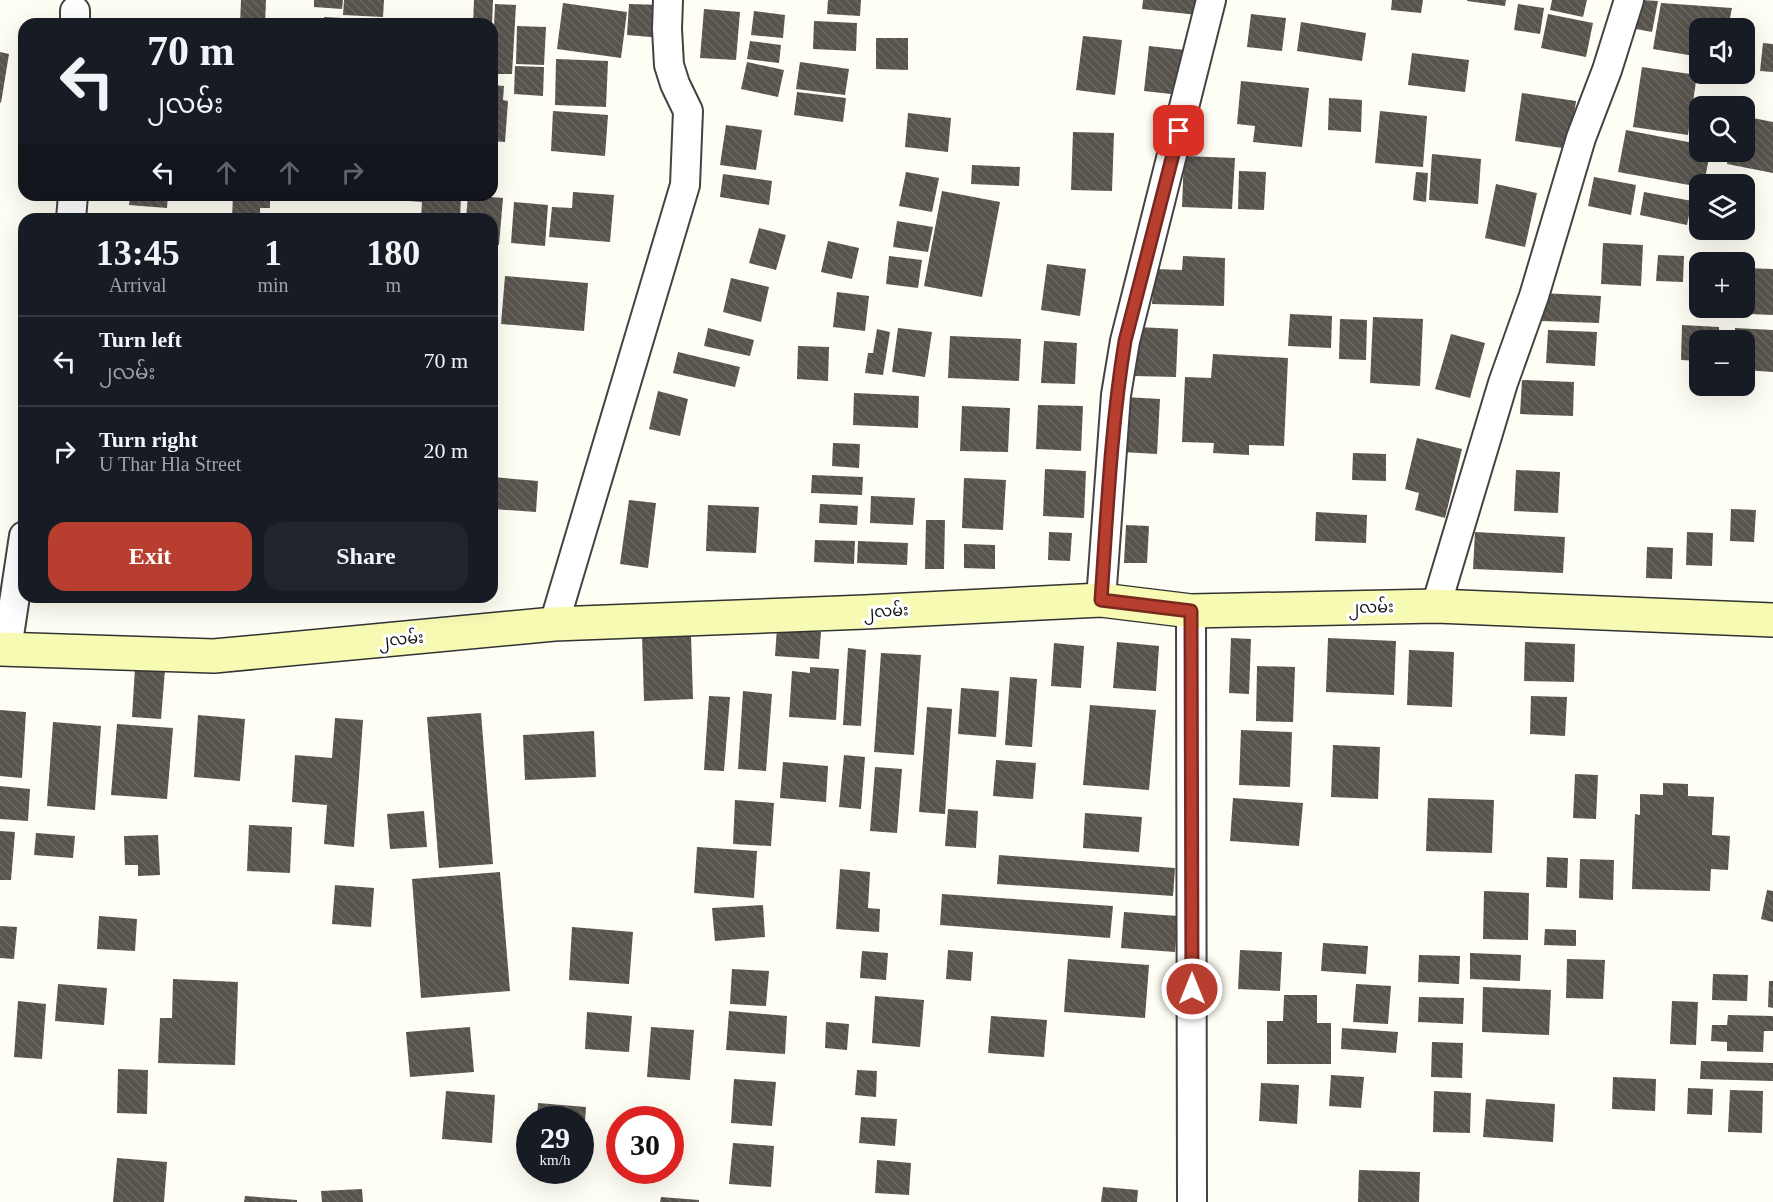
<!DOCTYPE html>
<meta charset="utf-8">
<style>
body{margin:0;font-family:"Times New Roman","Noto Sans Myanmar",serif;background:#20242c;color:#f1f3f6;height:100vh;display:flex;flex-direction:column;font-size:22px;white-space:nowrap}
*{box-sizing:border-box;margin:0}
p{font-size:20px;color:#9ea1a6}
.icon{flex:none;width:33px;height:33px;fill:none;stroke:currentColor;stroke-width:2;stroke-linecap:round;stroke-linejoin:round}
.map{position:relative;flex:1;overflow:hidden}
.sheet{position:absolute;left:18px;top:213px;width:480px;height:390px;display:flex;flex-direction:column;background:#171b24;border-radius:18px;box-shadow:0 6px 24px #0002}
.sheet>*{flex:none}
.top-card{position:absolute;left:18px;top:18px;width:480px;height:183px;border-radius:18px;box-shadow:0 6px 24px #0002;background:#171b24;color:#f1f3f6;overflow:hidden}
.tools{position:absolute;left:1689px;top:18px;display:grid;gap:12px}
.tools a{display:grid;place-items:center;width:66px;height:66px;border-radius:12px;background:#171b24;box-shadow:0 6px 24px #0002;font-size:30px}
.speed{position:absolute;left:516px;top:1106px;display:flex;gap:12px;font-size:30px;font-weight:700;text-align:center}
.speed>*{display:grid;place-content:center;width:78px;height:78px;border-radius:50%;background:#171b24;box-shadow:0 6px 24px #0002;line-height:1}
.speed small{font-size:15px;font-weight:400}
.speed .limit{border:9px solid #d22;background:#fff;color:#111}
.pin{position:absolute;display:grid;place-items:center;width:51px;height:51px;color:#fff;margin:-26px;border-radius:12px;box-shadow:0 3px 9px #0006}
.me{position:absolute;width:66px;margin:-33px;rotate:0deg;stroke-linejoin:round;filter:drop-shadow(0 0 4px #0008)}
.turn{display:flex;align-items:center;gap:21px;height:126px;padding:0 30px;font-size:27px}
.turn .icon{width:78px;height:78px;stroke-width:2.5}
.turn b{display:block;font-size:42px;line-height:51px}
.lanes{display:flex;align-items:center;height:57px;padding:0 30px;background:#0003;justify-content:center;gap:30px;direction:ltr}
.lanes .off{opacity:.35}
.eta{display:flex;justify-content:space-evenly;align-items:center;height:102px;text-align:center}
.eta b{font-size:36px;font-weight:700;line-height:42px}
.cta{display:flex;gap:12px;margin-top:auto;padding:12px 30px}
.cta a{flex:1;height:69px;border-radius:18px;background:#b83f30;color:#fff;font-size:24px;font-weight:700;line-height:69px;text-align:center}
.cta a+a{background:#20242c;color:#f1f3f6}
ul{padding:0;list-style:none}
li{display:flex;align-items:center;gap:18px;height:90px;padding:0 30px;border-top:2px solid #363941}
li div{flex:1}
li b{display:block;font-size:22px}
li em{font-style:normal}
.map>svg:first-child{display:block}
.building{fill:url(#building-back-hatch)}
.lines{fill:none;stroke-linecap:round;stroke-linejoin:round}
.street-casing{stroke:#434343;stroke-width:32}
.secondary-casing{stroke:#323232;stroke-width:36}
.street{stroke:#fff;stroke-width:28}
.secondary{stroke:#f6fab3;stroke-width:33}
.route-casing{stroke:#78291f;stroke-width:15}
.route{stroke:#b83f30;stroke-width:10}
.labels{text-anchor:middle;dominant-baseline:central;stroke-width:6;stroke-linejoin:round;paint-order:stroke}
.street-label{font-size:16px;fill:#101010;stroke:#fff}
</style>
<div class="map">
<svg width="1773" height="1202" viewBox="0 0 1773 1202">
<defs>
<pattern id="building-back-hatch" width="6" height="6" patternUnits="userSpaceOnUse" patternTransform="scale(1.5)"><rect width="6" height="6" fill="#58534d"/><path d="M-1 5l2 2M0 0l6 6M5-1l2 2" fill="none" stroke="#6b6762"/></pattern>
</defs>
<rect width="100%" height="100%" fill="#fefef4"/>
<path class="building" d="M 241,0 L 266,0 L 265,24 L 240,24 Z
M 314,0 L 343,0 L 342,9 L 314,7 Z
M 344,0 L 384,0 L 383,17 L 343,15 Z
M 474,0 L 493,0 L 492,24 L 473,24 Z
M 828,0 L 861,0 L 860,16 L 827,14 Z
M 1143,0 L 1209,0 L 1207,16 L 1142,9 Z
M 1392,0 L 1423,0 L 1421,13 L 1391,10 Z
M 1467,0 L 1506,0 L 1505,6 L 1467,1 Z
M 1552,0 L 1587,0 L 1583,17 L 1550,10 Z
M 1642,0 L 1658,1 L 1652,32 L 1636,29 Z
M 563,3 L 627,12 L 621,58 L 557,49 Z
M 1661,3 L 1732,8 L 1728,28 L 1700,28 L 1700,57 L 1653,49 Z
M 495,4 L 516,5 L 512,74 L 492,74 Z
M 629,4 L 664,5 L 662,38 L 627,35 Z
M 1518,4 L 1544,8 L 1540,34 L 1514,30 Z
M 704,9 L 740,12 L 736,60 L 700,58 Z
M 754,11 L 785,15 L 783,38 L 751,35 Z
M 1251,14 L 1286,18 L 1282,51 L 1247,47 Z
M 1548,14 L 1593,23 L 1586,57 L 1541,48 Z
M 324,17 L 378,20 L 378,24 L 324,24 Z
M 814,21 L 857,23 L 856,51 L 813,49 Z
M 1301,22 L 1366,33 L 1362,61 L 1297,51 Z
M 517,26 L 546,27 L 544,65 L 516,64 Z
M 1083,36 L 1122,40 L 1115,95 L 1076,90 Z
M 876,38 L 908,38 L 908,70 L 876,69 Z
M 750,41 L 781,45 L 779,63 L 747,59 Z
M 1763,43 L 1773,44 L 1773,72 L 1760,71 Z
M 1149,46 L 1185,50 L 1180,95 L 1144,91 Z
M 0,52 L 9,54 L 1,103 L 0,102 Z
M 1412,53 L 1469,60 L 1465,92 L 1408,85 Z
M 556,59 L 608,61 L 606,107 L 555,105 Z
M 747,62 L 784,70 L 778,97 L 741,89 Z
M 800,62 L 849,69 L 845,95 L 796,89 Z
M 515,66 L 544,67 L 543,96 L 514,94 Z
M 1642,67 L 1697,75 L 1688,135 L 1633,127 Z
M 1241,81 L 1309,88 L 1302,147 L 1253,142 L 1255,126 L 1237,124 Z
M 492,85 L 504,86 L 503,100 L 508,101 L 505,142 L 492,141 Z
M 797,92 L 846,98 L 843,122 L 794,115 Z
M 1522,93 L 1576,101 L 1569,149 L 1515,141 Z
M 1329,98 L 1362,100 L 1361,132 L 1328,130 Z
M 553,111 L 608,115 L 605,156 L 551,151 Z
M 1380,111 L 1427,116 L 1423,167 L 1375,163 Z
M 908,113 L 951,118 L 948,152 L 905,147 Z
M 1748,117 L 1773,122 L 1773,173 L 1727,164 L 1729,152 L 1744,152 L 1744,136 Z
M 726,125 L 762,130 L 756,170 L 720,165 Z
M 1626,130 L 1693,143 L 1695,130 L 1700,131 L 1700,152 L 1710,152 L 1704,184 L 1700,184 L 1700,187 L 1618,172 Z
M 1073,132 L 1114,133 L 1112,191 L 1071,190 Z
M 1432,154 L 1481,159 L 1478,204 L 1429,200 Z
M 1184,156 L 1235,158 L 1232,209 L 1182,207 Z
M 972,165 L 1020,167 L 1019,186 L 971,184 Z
M 1239,171 L 1266,172 L 1264,210 L 1238,209 Z
M 906,172 L 939,178 L 932,212 L 899,206 Z
M 1416,172 L 1428,173 L 1426,202 L 1413,200 Z
M 723,174 L 772,181 L 769,205 L 720,197 Z
M 1594,177 L 1636,185 L 1631,215 L 1588,206 Z
M 1496,184 L 1537,193 L 1525,247 L 1485,238 Z
M 942,191 L 1000,202 L 982,297 L 924,286 Z
M 573,192 L 614,195 L 610,242 L 549,237 L 552,207 L 572,208 Z
M 1644,192 L 1692,201 L 1687,225 L 1640,215 Z
M 130,195 L 168,195 L 167,208 L 129,205 Z
M 233,195 L 270,195 L 270,208 L 260,208 L 260,219 L 232,219 Z
M 411,195 L 461,195 L 460,219 L 421,219 L 422,202 L 410,201 Z
M 468,195 L 503,198 L 499,245 L 492,245 L 492,219 L 466,219 Z
M 514,202 L 548,205 L 545,246 L 511,243 Z
M 897,221 L 933,227 L 928,252 L 893,247 Z
M 759,228 L 786,235 L 776,270 L 749,263 Z
M 828,241 L 859,248 L 852,279 L 821,272 Z
M 1603,243 L 1643,245 L 1641,286 L 1601,284 Z
M 1658,255 L 1684,256 L 1683,282 L 1656,281 Z
M 889,256 L 922,260 L 918,288 L 886,284 Z
M 1183,256 L 1225,258 L 1224,306 L 1152,304 L 1154,269 L 1182,270 Z
M 1047,264 L 1086,269 L 1080,316 L 1041,310 Z
M 1744,268 L 1773,269 L 1773,315 L 1726,313 L 1726,308 L 1744,308 Z
M 505,276 L 588,283 L 584,331 L 501,324 Z
M 731,278 L 769,287 L 761,322 L 723,312 Z
M 837,292 L 869,296 L 865,331 L 833,327 Z
M 1542,293 L 1601,296 L 1599,323 L 1541,321 Z
M 1290,314 L 1332,316 L 1331,348 L 1288,346 Z
M 1373,317 L 1423,319 L 1420,386 L 1370,383 Z
M 1340,319 L 1367,320 L 1366,360 L 1339,359 Z
M 1682,325 L 1719,327 L 1719,340 L 1700,340 L 1700,361 L 1681,360 Z
M 1138,327 L 1178,329 L 1176,377 L 1135,376 Z
M 708,328 L 754,340 L 750,356 L 704,346 Z
M 898,328 L 932,332 L 925,377 L 892,372 Z
M 1735,328 L 1773,330 L 1773,372 L 1744,370 L 1744,340 L 1735,340 Z
M 877,329 L 890,332 L 883,375 L 865,373 L 868,353 L 873,353 Z
M 1548,330 L 1597,332 L 1595,366 L 1546,363 Z
M 1451,334 L 1485,343 L 1470,398 L 1435,389 Z
M 950,336 L 1021,339 L 1019,381 L 948,378 Z
M 1044,341 L 1077,343 L 1075,384 L 1041,383 Z
M 798,346 L 829,347 L 828,381 L 797,379 Z
M 678,352 L 740,367 L 735,387 L 673,373 Z
M 1213,354 L 1288,358 L 1284,446 L 1249,445 L 1249,455 L 1213,453 L 1214,443 L 1182,442 L 1185,377 L 1211,378 Z
M 1522,380 L 1574,382 L 1573,416 L 1520,414 Z
M 658,391 L 688,399 L 680,436 L 649,429 Z
M 854,393 L 919,396 L 918,428 L 853,425 Z
M 1125,397 L 1160,399 L 1157,454 L 1123,452 Z
M 1038,405 L 1083,406 L 1081,451 L 1036,449 Z
M 962,406 L 1010,408 L 1008,452 L 960,451 Z
M 1417,438 L 1462,449 L 1445,518 L 1415,510 L 1419,493 L 1405,489 Z
M 833,443 L 860,444 L 859,468 L 832,466 Z
M 1353,453 L 1386,454 L 1386,481 L 1352,480 Z
M 1045,469 L 1086,471 L 1084,518 L 1043,516 Z
M 1516,470 L 1560,472 L 1558,513 L 1514,511 Z
M 812,475 L 863,477 L 862,495 L 811,493 Z
M 492,477 L 538,481 L 536,512 L 492,509 Z
M 964,478 L 1006,480 L 1003,530 L 962,528 Z
M 871,496 L 915,498 L 913,525 L 870,523 Z
M 629,500 L 656,503 L 648,568 L 620,564 Z
M 820,504 L 858,506 L 857,525 L 819,523 Z
M 708,505 L 759,507 L 756,553 L 706,551 Z
M 1731,509 L 1756,510 L 1754,542 L 1730,541 Z
M 1316,512 L 1367,515 L 1366,543 L 1315,541 Z
M 926,520 L 945,520 L 944,569 L 925,569 Z
M 1126,525 L 1149,526 L 1147,563 L 1124,563 Z
M 1049,532 L 1072,533 L 1070,561 L 1048,560 Z
M 1475,532 L 1565,537 L 1563,573 L 1473,569 Z
M 1687,532 L 1713,533 L 1712,566 L 1686,565 Z
M 815,540 L 855,541 L 854,564 L 814,562 Z
M 858,541 L 908,543 L 907,565 L 857,563 Z
M 964,544 L 995,545 L 995,569 L 964,568 Z
M 1647,547 L 1673,548 L 1672,579 L 1646,578 Z
M 777,628 L 821,632 L 819,659 L 775,656 Z
M 691,635 L 693,699 L 644,701 L 642,636 Z
M 1231,638 L 1251,639 L 1249,694 L 1229,693 Z
M 1328,638 L 1396,641 L 1394,695 L 1326,692 Z
M 1117,642 L 1159,646 L 1156,691 L 1113,688 Z
M 1525,642 L 1575,644 L 1574,682 L 1524,681 Z
M 1054,643 L 1084,646 L 1081,688 L 1051,686 Z
M 848,648 L 866,650 L 861,726 L 843,725 Z
M 1409,650 L 1454,652 L 1452,707 L 1407,705 Z
M 881,653 L 921,655 L 914,755 L 874,752 Z
M 1257,666 L 1295,667 L 1293,722 L 1256,721 Z
M 810,667 L 839,669 L 836,720 L 789,717 L 792,671 L 810,673 Z
M 135,668 L 165,670 L 161,719 L 132,717 Z
M 1010,677 L 1037,679 L 1032,747 L 1005,745 Z
M 961,688 L 999,691 L 996,737 L 958,734 Z
M 743,691 L 772,694 L 766,771 L 738,769 Z
M 709,696 L 730,697 L 724,771 L 704,770 Z
M 1531,696 L 1567,697 L 1565,736 L 1530,734 Z
M 1090,705 L 1156,710 L 1149,790 L 1083,785 Z
M 927,707 L 952,709 L 945,814 L 919,812 Z
M 0,710 L 26,712 L 22,778 L 0,776 Z
M 481,713 L 493,864 L 439,868 L 427,717 Z
M 198,715 L 245,719 L 240,781 L 194,777 Z
M 335,718 L 363,720 L 354,847 L 324,844 L 327,805 L 292,802 L 295,755 L 332,758 Z
M 53,722 L 101,726 L 95,810 L 47,806 Z
M 117,724 L 173,728 L 167,799 L 111,795 Z
M 1241,730 L 1292,732 L 1290,787 L 1239,785 Z
M 594,731 L 596,777 L 525,780 L 523,735 Z
M 1333,745 L 1380,747 L 1378,799 L 1331,797 Z
M 844,755 L 865,757 L 861,809 L 839,807 Z
M 996,760 L 1036,763 L 1033,799 L 993,796 Z
M 783,762 L 828,766 L 826,802 L 780,798 Z
M 875,767 L 902,769 L 897,833 L 870,831 Z
M 1575,774 L 1598,775 L 1596,819 L 1573,818 Z
M 1663,783 L 1688,784 L 1688,796 L 1714,797 L 1712,835 L 1730,836 L 1728,870 L 1711,869 L 1710,891 L 1632,889 L 1635,814 L 1640,815 L 1640,794 L 1663,795 Z
M 0,786 L 30,789 L 28,821 L 0,819 Z
M 1233,798 L 1303,803 L 1299,846 L 1230,841 Z
M 1428,798 L 1494,800 L 1492,853 L 1426,851 Z
M 735,800 L 774,803 L 771,846 L 733,844 Z
M 948,809 L 978,811 L 976,848 L 945,846 Z
M 424,811 L 427,847 L 390,849 L 387,814 Z
M 1085,813 L 1142,817 L 1139,852 L 1083,848 Z
M 249,825 L 292,827 L 290,873 L 247,871 Z
M 0,831 L 15,832 L 11,880 L 0,880 Z
M 36,833 L 75,836 L 73,858 L 34,855 Z
M 158,835 L 160,875 L 138,876 L 138,865 L 125,865 L 124,836 Z
M 697,847 L 757,851 L 754,898 L 694,893 Z
M 999,855 L 1175,868 L 1173,896 L 997,884 Z
M 1547,857 L 1568,858 L 1567,888 L 1546,887 Z
M 1580,859 L 1614,860 L 1613,900 L 1579,898 Z
M 840,869 L 870,872 L 868,908 L 880,909 L 879,932 L 836,929 Z
M 500,872 L 510,991 L 421,998 L 412,879 Z
M 335,885 L 374,888 L 371,927 L 332,924 Z
M 1767,890 L 1773,891 L 1773,922 L 1761,919 Z
M 1484,891 L 1529,893 L 1528,940 L 1483,939 Z
M 942,894 L 1113,906 L 1110,938 L 940,925 Z
M 763,905 L 765,937 L 715,941 L 712,908 Z
M 1124,912 L 1178,916 L 1175,952 L 1121,948 Z
M 99,916 L 137,919 L 135,951 L 97,949 Z
M 0,926 L 17,927 L 14,959 L 0,958 Z
M 572,927 L 633,932 L 629,984 L 569,980 Z
M 1545,929 L 1576,930 L 1576,946 L 1544,945 Z
M 1323,943 L 1368,946 L 1366,974 L 1321,971 Z
M 948,950 L 973,952 L 971,981 L 946,979 Z
M 1240,950 L 1282,952 L 1280,991 L 1238,989 Z
M 862,951 L 888,953 L 886,980 L 860,978 Z
M 1470,953 L 1521,955 L 1520,981 L 1470,979 Z
M 1419,955 L 1460,956 L 1459,984 L 1418,982 Z
M 1068,959 L 1149,965 L 1145,1018 L 1064,1012 Z
M 1567,959 L 1605,960 L 1603,999 L 1566,998 Z
M 732,969 L 769,971 L 766,1006 L 730,1004 Z
M 1713,974 L 1748,975 L 1747,1001 L 1712,1000 Z
M 173,979 L 238,982 L 235,1065 L 158,1063 L 160,1018 L 172,1018 Z
M 1769,981 L 1773,981 L 1773,1008 L 1768,1007 Z
M 58,984 L 107,988 L 104,1025 L 55,1021 Z
M 1356,984 L 1391,986 L 1388,1024 L 1353,1022 Z
M 1483,987 L 1551,990 L 1549,1035 L 1482,1032 Z
M 1284,995 L 1317,995 L 1317,1023 L 1331,1023 L 1331,1064 L 1267,1064 L 1267,1021 L 1283,1021 Z
M 875,996 L 924,1000 L 920,1047 L 872,1043 Z
M 1419,997 L 1464,998 L 1463,1024 L 1418,1022 Z
M 18,1001 L 46,1004 L 42,1059 L 14,1057 Z
M 1672,1001 L 1698,1002 L 1696,1045 L 1670,1044 Z
M 729,1011 L 787,1016 L 785,1054 L 726,1050 Z
M 587,1012 L 632,1016 L 629,1052 L 585,1049 Z
M 1728,1015 L 1773,1016 L 1773,1031 L 1764,1031 L 1763,1052 L 1727,1051 L 1727,1042 L 1711,1041 L 1712,1025 L 1727,1025 Z
M 991,1016 L 1047,1020 L 1044,1057 L 988,1053 Z
M 826,1022 L 849,1024 L 847,1050 L 825,1048 Z
M 470,1027 L 474,1072 L 410,1077 L 406,1032 Z
M 651,1027 L 694,1030 L 690,1080 L 647,1077 Z
M 1342,1028 L 1398,1032 L 1396,1053 L 1341,1049 Z
M 1432,1042 L 1463,1043 L 1462,1078 L 1431,1077 Z
M 1701,1061 L 1773,1063 L 1773,1081 L 1700,1079 Z
M 118,1069 L 148,1070 L 147,1114 L 117,1113 Z
M 857,1070 L 877,1071 L 876,1097 L 855,1095 Z
M 1331,1075 L 1364,1077 L 1361,1108 L 1329,1106 Z
M 1613,1077 L 1656,1079 L 1655,1111 L 1612,1109 Z
M 734,1079 L 776,1082 L 772,1126 L 731,1123 Z
M 1261,1083 L 1299,1085 L 1297,1124 L 1259,1121 Z
M 1688,1088 L 1713,1089 L 1712,1115 L 1687,1114 Z
M 1730,1090 L 1763,1091 L 1762,1133 L 1728,1132 Z
M 446,1091 L 495,1095 L 492,1143 L 442,1139 Z
M 1434,1091 L 1471,1093 L 1470,1133 L 1433,1132 Z
M 1486,1099 L 1555,1104 L 1553,1142 L 1483,1137 Z
M 538,1103 L 586,1107 L 582,1167 L 580,1167 L 580,1119 L 537,1119 Z
M 861,1117 L 897,1119 L 895,1146 L 859,1143 Z
M 733,1143 L 774,1146 L 771,1187 L 729,1184 Z
M 117,1158 L 167,1162 L 164,1202 L 113,1202 Z
M 877,1160 L 911,1163 L 909,1195 L 875,1193 Z
M 1359,1170 L 1420,1172 L 1419,1202 L 1358,1202 Z
M 1103,1187 L 1138,1190 L 1137,1202 L 1101,1202 Z
M 362,1189 L 363,1202 L 322,1202 L 321,1191 Z
M 245,1196 L 297,1200 L 297,1202 L 244,1202 Z
M 661,1197 L 699,1200 L 699,1202 L 660,1202 Z"/>
<g class="lines">
<g class="street-casing">
<path id="street" d="M 75,11 L 75,24
M 71,219 L 73,195
M 1101,600 L 1116,395 L 1125,341 L 1211,0
M 1436,606 L 1503,383 L 1534,296 L 1581,138 L 1607,70 L 1629,0
M 1191,611 L 1192,1202
M 554,624 L 685,185 L 688,111 L 675,84 L 669,65 L 667,29 L 668,0
M 7,649 L 24,536"/>
</g>
<g class="secondary-casing">
<path id="secondary" d="M 0,649 L 214,656 L 554,624 L 865,612 L 1101,600 L 1191,611 L 1436,606 L 1773,620"/>
</g>
<use href="#street" class="street"/>
<use href="#secondary" class="secondary"/>
</g>
<g class="lines">
<g class="route-casing">
<path id="route" d="M 1179,131 L 1125,341 C 1111,426 1107,514 1101,600 L 1191,611 L 1192,989"/>
</g>
<use href="#route" class="route"/>
</g>
<g class="labels">
<g class="street-label">
<text transform="translate(1371 607) rotate(-1)">၂လမ်း</text>
<text transform="translate(886 611) rotate(-3)">၂လမ်း</text>
<text transform="translate(401 639) rotate(-5)">၂လမ်း</text>
</g>
</g>
</svg>
<div class="tools">
<a><svg class="icon" aria-label="sound" viewBox="0 0 24 24"><path d="M4 9h4l5-4v14l-5-4H4zM17 9q2 3 0 6"/></svg></a>
<a><svg class="icon" aria-label="search" viewBox="0 0 24 24"><circle cx="10" cy="10" r="6"/><path d="M15 15l6 6"/></svg></a>
<a><svg class="icon" aria-label="layers" viewBox="0 0 24 24"><path d="M12 4l9 5-9 5-9-5zM3 14l9 5 9-5"/></svg></a>
<a>+</a>
<a>−</a>
</div>
<div class="speed"><div>29<small>km/h</small></div><div class="limit">30</div></div>
<div class="pin" style="left:1179px;top:131px;background:#d93025"><svg class="icon" aria-label="arrive" viewBox="0 0 24 24"><path d="M6 21V4h12l-3 4 3 4H6"/></svg></div>
<svg class="me" style="left:1192px;top:989px" viewBox="-20 -20 40 40"><circle r="17" fill="#b83f30" stroke="#fff" stroke-width="3"/><path d="M0-11L8 9 0 5-8 9z" fill="#fff"/></svg>
<div class="top-card">
<div class="turn"><svg class="icon" aria-label="left" viewBox="0 0 24 24"><path d="M17 20v-9H6M10 6l-5 5 5 5"/></svg><div><b>70 m</b>၂လမ်း</div></div>
<div class="lanes"><svg class="icon" aria-label="left" viewBox="0 0 24 24"><path d="M17 20v-9H6M10 6l-5 5 5 5"/></svg><svg class="icon off" aria-label="ahead" viewBox="0 0 24 24"><path d="M12 20V5M6 11l6-6 6 6"/></svg><svg class="icon off" aria-label="ahead" viewBox="0 0 24 24"><path d="M12 20V5M6 11l6-6 6 6"/></svg><svg class="icon off" aria-label="right" viewBox="0 0 24 24"><path d="M7 20v-9h11M14 6l5 5-5 5"/></svg></div>
</div>
<section class="sheet">
<div class="eta">
<div><b>13:45</b><p>Arrival</p></div>
<div><b>1</b><p>min</p></div>
<div><b>180</b><p>m</p></div>
</div>
<ul>
<li><svg class="icon" aria-label="left" viewBox="0 0 24 24"><path d="M17 20v-9H6M10 6l-5 5 5 5"/></svg><div><b>Turn left</b><p>၂လမ်း</p></div><em>70 m</em></li>
<li><svg class="icon" aria-label="right" viewBox="0 0 24 24"><path d="M7 20v-9h11M14 6l5 5-5 5"/></svg><div><b>Turn right</b><p>U Thar Hla Street</p></div><em>20 m</em></li>
</ul>
<div class="cta"><a>Exit</a><a>Share</a></div>
</section>
</div>
